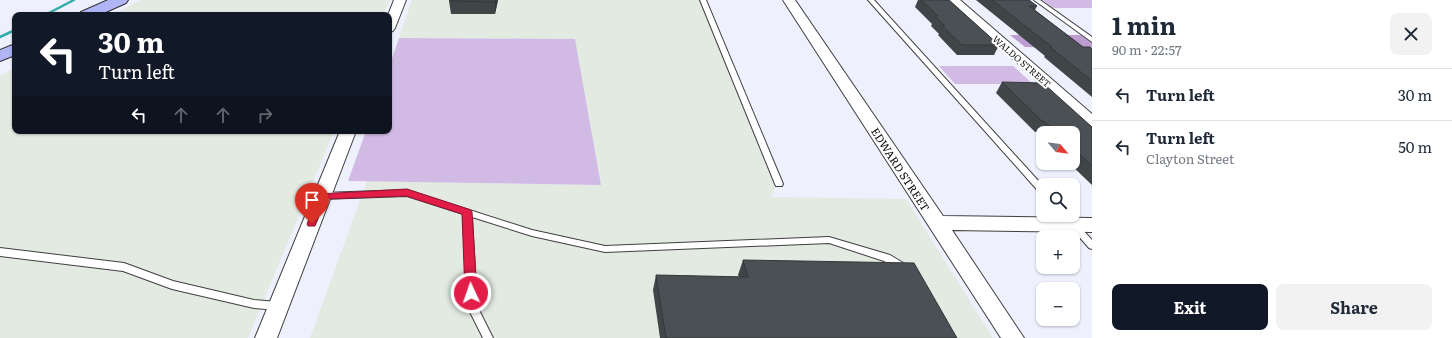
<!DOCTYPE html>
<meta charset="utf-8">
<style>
body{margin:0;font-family:Literata,serif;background:#f2f2f3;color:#1f2937;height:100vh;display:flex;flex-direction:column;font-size:15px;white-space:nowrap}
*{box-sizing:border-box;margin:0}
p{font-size:13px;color:#747a83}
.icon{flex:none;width:22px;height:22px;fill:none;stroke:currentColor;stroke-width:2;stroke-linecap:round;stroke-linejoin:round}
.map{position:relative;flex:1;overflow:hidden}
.panel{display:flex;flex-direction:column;background:#fff;width:360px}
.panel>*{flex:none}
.guide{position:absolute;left:12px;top:12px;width:380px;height:122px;border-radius:8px;box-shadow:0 1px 3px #0004;background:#111827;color:#fff;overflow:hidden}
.needle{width:26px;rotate:119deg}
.fabs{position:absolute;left:1036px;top:126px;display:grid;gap:8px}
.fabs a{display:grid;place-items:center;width:44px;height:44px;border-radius:8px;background:#fff;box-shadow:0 1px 3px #0004;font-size:20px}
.pin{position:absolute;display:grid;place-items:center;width:34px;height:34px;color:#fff;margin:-41px -17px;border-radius:50% 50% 50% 0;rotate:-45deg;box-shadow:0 0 4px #0007}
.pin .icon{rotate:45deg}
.me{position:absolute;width:44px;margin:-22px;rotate:357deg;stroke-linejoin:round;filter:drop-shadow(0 0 3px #0008)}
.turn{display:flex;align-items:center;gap:14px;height:84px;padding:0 20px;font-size:18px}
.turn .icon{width:52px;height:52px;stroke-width:2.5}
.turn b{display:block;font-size:28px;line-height:34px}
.lanes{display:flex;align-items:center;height:38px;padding:0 20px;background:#0003;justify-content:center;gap:20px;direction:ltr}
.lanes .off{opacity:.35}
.round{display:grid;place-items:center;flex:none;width:42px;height:42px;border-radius:8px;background:#f2f2f3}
.headline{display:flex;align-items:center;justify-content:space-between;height:68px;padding:0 20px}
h1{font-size:24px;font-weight:700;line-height:30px}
.cta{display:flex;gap:8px;margin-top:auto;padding:8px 20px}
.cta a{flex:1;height:46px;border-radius:8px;background:#111827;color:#fff;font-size:16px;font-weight:700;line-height:46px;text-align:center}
.cta a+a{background:#f2f2f3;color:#1f2937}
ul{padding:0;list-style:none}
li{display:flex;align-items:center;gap:12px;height:52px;padding:0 20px;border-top:1px solid #e0e1e3}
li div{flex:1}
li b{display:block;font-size:15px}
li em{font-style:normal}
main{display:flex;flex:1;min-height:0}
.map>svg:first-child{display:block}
.industrial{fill:#e2eae2}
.green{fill:#d1bbe4}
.forest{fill:#bd9cd2}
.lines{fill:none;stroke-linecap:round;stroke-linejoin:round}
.lane-casing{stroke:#3f3f3f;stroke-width:2}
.street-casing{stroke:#3f3f3f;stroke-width:2}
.secondary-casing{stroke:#2e2e2e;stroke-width:2}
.lane{fill:#fff;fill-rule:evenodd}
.street{fill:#fff;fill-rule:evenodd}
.secondary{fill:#b0b5f6;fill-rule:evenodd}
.rail{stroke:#34acac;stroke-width:2.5}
.wall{fill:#404548}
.shaded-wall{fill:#34383b}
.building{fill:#4a5054;stroke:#34383b}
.route{fill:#e11d48;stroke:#92132f}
.labels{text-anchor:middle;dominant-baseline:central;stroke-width:4;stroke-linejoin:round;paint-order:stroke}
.far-street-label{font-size:9px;fill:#0c0c0c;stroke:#fff}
.street-label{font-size:11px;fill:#0c0c0c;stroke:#fff}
</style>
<main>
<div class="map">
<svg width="1092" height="338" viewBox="0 0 1092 338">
<rect width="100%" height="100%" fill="#eef0fd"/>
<path class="industrial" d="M 140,0 L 390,0 L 383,15 L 113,15 Z
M 412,0 L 700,0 L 775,188 L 771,197 L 906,199 L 993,338 L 310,338 L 367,181 L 601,185 L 575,39 L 399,38 Z
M 15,68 L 15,131 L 334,131 L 248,338 L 0,338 L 0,76 Z"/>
<path class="green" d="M 1043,0 L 1092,0 L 1092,8 L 1053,8 Z
M 399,38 L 575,39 L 601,185 L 348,181 L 366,131 L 389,131 L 389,67 Z
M 939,66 L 1013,66 L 1033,84 L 955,84 Z"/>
<path class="forest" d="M 1010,35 L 1081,35 L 1092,43 L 1092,48 L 1025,47 Z"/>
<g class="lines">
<g class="lane-casing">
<path id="lane" d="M 700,0 L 706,0 L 783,184 L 782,186 L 776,186 L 775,184 Z
M 868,0 L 874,0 L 1043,186 L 1043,194 L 1040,193 Z
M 1034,0 L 1040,0 L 1092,37 L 1092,42 Z
M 407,190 L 532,230 L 605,246 L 829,237 L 890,255 L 905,264 L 907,267 L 905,270 L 902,271 L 884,261 L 829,243 L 605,252 L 532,236 L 472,217 L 477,306 L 493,338 L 483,338 L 467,306 L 463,214 L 407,196 L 322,199 L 318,196 L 322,193 Z
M 1060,215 L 1069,215 L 1092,240 L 1092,249 L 1089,248 Z
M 0,248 L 124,263 L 173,281 L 254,300 L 278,302 L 282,303 L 283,306 L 282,309 L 278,310 L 254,308 L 172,289 L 123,271 L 0,256 Z"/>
</g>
<g class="street-casing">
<path id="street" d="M 394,0 L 406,0 L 395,28 L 393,31 L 389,32 L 388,15 Z
M 783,0 L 795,0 L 943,216 L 1092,218 L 1092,232 L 952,230 L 1024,338 L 1001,338 Z
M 947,0 L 960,0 L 1092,114 L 1092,127 L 1087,125 Z
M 340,131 L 356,131 L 277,338 L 255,338 Z"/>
</g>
<g class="secondary-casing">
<path id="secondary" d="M 108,0 L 128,0 L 126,3 L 99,15 L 78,15 L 81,12 Z
M 15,44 L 15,55 L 0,61 L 0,50 Z"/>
</g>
<use href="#lane" class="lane"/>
<use href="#street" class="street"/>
<use href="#secondary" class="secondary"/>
<path class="rail" d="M 45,15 L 74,0
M 0,37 L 15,30"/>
</g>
<path class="wall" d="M 498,0 L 495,14 L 451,14 L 449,1 Z
M 918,0 L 949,0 L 999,45 L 994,55 L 957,55 L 938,35 L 939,34 L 931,26 L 932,24 L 915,7 Z
M 976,0 L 1029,0 L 1037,6 L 1035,10 L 1083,47 L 1092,49 L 1092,97 L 1044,57 L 1045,56 Z
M 1002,82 L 1092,127 L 1092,185 L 1069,163 L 1073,163 L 1073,133 L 1043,133 L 1043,138 L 1037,132 L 1035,132 L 996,93 Z
M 743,260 L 957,338 L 660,338 L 653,290 L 656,275 L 739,277 L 738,275 Z"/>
<path class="shaded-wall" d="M 495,0 L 498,0 L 495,14 Z"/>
<path class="building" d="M 450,0 L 495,0 L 495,2 L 449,1 Z
M 921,0 L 949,0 L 999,45 L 962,45 L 942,26 L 945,26 L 935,16 L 938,16 Z
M 992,0 L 1029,0 L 1037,6 L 1029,6 L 1083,47 L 1090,47 L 1092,49 L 1092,81 L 1050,47 L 1052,47 Z
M 1002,82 L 1043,83 L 1092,127 L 1092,166 L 1073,148 L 1073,133 L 1057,133 L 1044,121 L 1042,121 Z
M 743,260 L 914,263 L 957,338 L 666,338 L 656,275 L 748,277 Z"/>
<path class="route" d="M 407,189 L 471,210 L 472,212 L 477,293 L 475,296 L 471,297 L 467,296 L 465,293 L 462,214 L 406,196 L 326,199 L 315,226 L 308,226 L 307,224 L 319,194 Z"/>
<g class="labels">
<g class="far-street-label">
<text transform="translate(1022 61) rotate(41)">WALDO STREET</text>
</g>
<g class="street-label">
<text transform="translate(901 169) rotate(57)">EDWARD STREET</text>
</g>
</g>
</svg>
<div class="fabs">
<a><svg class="needle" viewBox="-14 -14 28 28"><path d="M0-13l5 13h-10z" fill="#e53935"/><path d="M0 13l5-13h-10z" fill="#747a83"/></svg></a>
<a><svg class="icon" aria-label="search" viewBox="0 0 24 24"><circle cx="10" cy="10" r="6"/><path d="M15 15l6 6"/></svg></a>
<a>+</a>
<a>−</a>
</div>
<div class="pin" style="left:312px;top:224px;background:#d93025"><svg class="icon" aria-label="arrive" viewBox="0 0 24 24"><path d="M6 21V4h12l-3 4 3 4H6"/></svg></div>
<svg class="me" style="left:471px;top:293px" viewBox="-20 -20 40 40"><circle r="17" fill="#e11d48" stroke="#fff" stroke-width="3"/><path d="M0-11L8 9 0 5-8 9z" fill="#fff"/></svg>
<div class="guide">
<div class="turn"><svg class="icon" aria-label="left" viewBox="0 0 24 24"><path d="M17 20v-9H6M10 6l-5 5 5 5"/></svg><div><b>30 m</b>Turn left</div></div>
<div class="lanes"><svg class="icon" aria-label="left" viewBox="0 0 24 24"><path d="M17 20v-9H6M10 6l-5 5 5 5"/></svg><svg class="icon off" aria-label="ahead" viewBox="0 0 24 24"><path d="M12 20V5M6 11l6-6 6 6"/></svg><svg class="icon off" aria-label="ahead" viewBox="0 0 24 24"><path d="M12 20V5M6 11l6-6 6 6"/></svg><svg class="icon off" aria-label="right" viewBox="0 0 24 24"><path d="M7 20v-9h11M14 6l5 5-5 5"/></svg></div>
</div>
</div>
<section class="panel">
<div class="headline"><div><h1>1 min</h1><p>90 m · 22:57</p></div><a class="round"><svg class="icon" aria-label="close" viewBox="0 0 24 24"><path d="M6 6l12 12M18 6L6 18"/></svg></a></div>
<ul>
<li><svg class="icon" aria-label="left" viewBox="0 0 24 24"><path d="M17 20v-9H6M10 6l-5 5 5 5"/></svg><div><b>Turn left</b></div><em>30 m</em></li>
<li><svg class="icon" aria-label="left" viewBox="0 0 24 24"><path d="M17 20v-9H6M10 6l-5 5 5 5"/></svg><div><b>Turn left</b><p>Clayton Street</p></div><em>50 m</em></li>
</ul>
<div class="cta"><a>Exit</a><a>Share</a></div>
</section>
</main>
